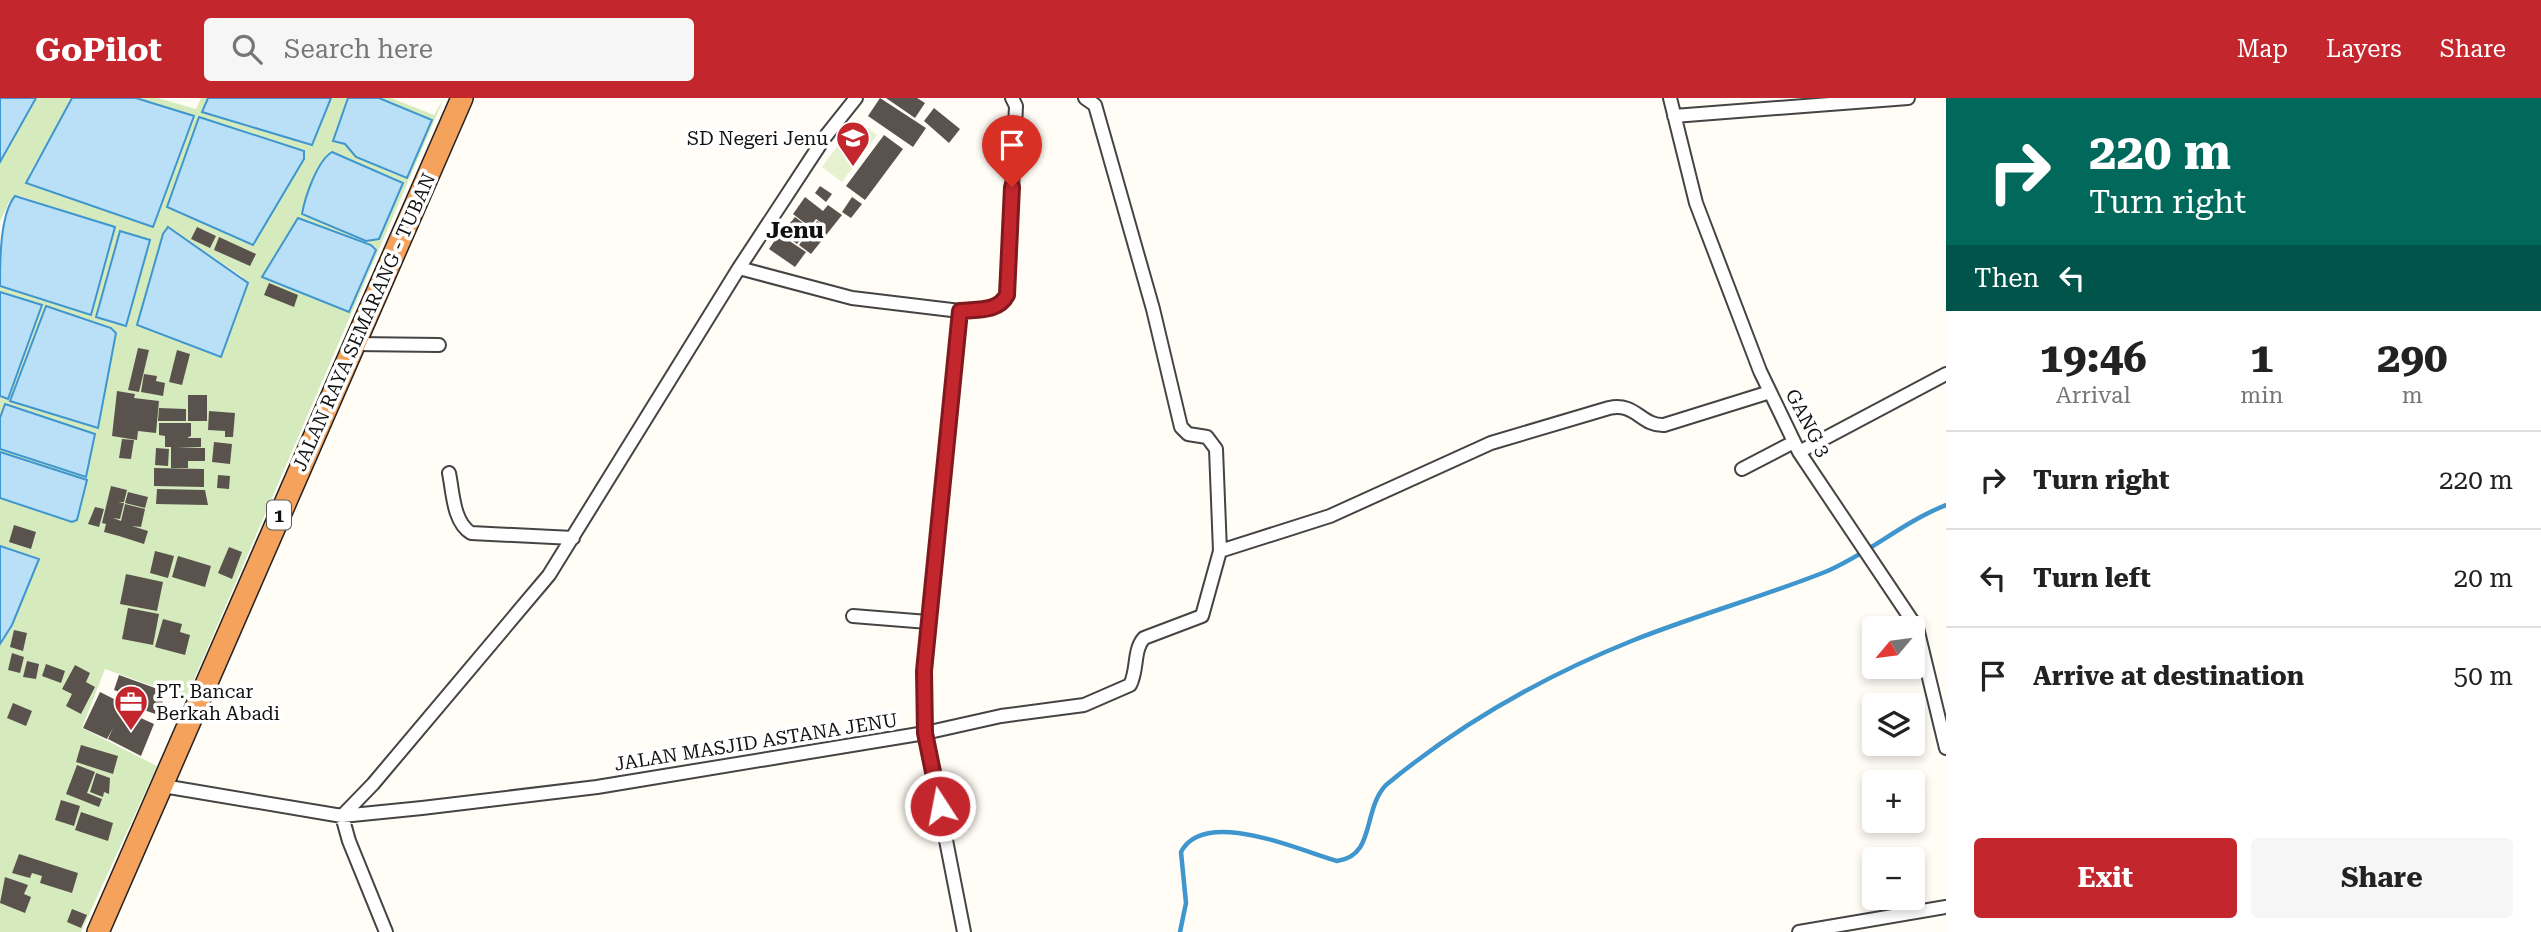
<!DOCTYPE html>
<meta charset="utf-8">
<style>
body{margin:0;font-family:"Roboto Serif",serif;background:#f6f6f6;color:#222;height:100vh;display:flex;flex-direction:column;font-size:26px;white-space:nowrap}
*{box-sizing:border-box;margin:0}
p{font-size:23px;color:#767676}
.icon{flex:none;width:38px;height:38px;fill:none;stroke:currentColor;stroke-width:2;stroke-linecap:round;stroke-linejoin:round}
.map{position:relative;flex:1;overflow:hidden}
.side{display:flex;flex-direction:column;background:#fff;width:595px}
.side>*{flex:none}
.hud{background:#00695c;color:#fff;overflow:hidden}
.needle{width:46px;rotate:241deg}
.buttons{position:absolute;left:1862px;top:518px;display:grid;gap:14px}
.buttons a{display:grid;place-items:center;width:63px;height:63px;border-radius:7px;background:#fff;box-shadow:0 4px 10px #0003;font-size:35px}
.pin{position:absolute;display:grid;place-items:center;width:60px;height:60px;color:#fff;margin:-72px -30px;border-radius:50% 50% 50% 0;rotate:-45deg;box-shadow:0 0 7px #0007}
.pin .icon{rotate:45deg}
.me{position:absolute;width:77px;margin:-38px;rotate:349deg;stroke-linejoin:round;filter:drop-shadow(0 0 5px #0008)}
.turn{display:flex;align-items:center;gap:24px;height:147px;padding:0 28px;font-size:32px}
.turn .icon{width:91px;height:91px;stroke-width:2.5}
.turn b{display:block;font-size:49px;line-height:60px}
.then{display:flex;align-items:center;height:66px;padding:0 28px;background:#0003;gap:14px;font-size:26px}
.eta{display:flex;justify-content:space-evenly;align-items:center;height:119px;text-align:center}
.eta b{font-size:42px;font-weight:700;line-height:49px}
.action{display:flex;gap:14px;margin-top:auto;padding:14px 28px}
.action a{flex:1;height:80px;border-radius:7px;background:#c4262e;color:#fff;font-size:28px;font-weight:700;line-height:80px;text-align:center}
.action a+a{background:#f6f6f6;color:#222}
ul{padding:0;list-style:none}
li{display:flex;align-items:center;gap:21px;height:98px;padding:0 28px;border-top:2px solid #e0e0e0}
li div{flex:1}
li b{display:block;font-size:26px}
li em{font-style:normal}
header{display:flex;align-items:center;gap:42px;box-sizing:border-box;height:98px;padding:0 35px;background:#c4262e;color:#fff}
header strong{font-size:33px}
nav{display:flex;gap:38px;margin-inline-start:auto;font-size:24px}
.search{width:490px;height:63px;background:#f6f6f6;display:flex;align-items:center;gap:18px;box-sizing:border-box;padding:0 24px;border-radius:7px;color:#767676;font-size:26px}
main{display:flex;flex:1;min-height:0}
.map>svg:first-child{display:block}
.green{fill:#d5ebbd;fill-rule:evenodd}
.pitch{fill:#e6f2cf}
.water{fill:#b9e0f7;stroke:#3f96cf;stroke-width:2}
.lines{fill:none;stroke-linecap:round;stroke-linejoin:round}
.stream{stroke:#3f96cf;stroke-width:4.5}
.building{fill:#5a524d}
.street-casing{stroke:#444;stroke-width:16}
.highway-casing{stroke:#222;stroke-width:24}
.street{stroke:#fff;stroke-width:12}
.highway{stroke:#f5a25d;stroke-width:21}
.route-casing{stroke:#7f191e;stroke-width:18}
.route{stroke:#c4262e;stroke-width:12}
.labels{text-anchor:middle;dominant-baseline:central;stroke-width:7;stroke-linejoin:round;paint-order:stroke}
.shield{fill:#fff;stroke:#585858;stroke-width:2}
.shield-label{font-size:18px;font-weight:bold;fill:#111}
.poi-label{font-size:19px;fill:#111;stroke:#fff;text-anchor:end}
.street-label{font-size:19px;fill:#111;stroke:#fff}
.quarter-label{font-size:23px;font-weight:bold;fill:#111;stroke:#fff}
</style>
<header>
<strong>GoPilot</strong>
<div class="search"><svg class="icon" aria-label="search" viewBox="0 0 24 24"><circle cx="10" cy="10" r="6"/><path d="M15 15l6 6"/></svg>Search here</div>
<nav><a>Map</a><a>Layers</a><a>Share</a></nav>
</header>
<main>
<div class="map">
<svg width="1946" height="834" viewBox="0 0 1946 834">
<rect width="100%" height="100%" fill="#fffdf5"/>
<path class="green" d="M 36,0 L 72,0 L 29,76 L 194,18 L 136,0 L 158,0 L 196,11 L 201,0 L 208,0 L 203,14 L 311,47 L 331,0 L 348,0 L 333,43 L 345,46 L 348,51 L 432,22 L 379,0 L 391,0 L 434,17 L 444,0 L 186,600 L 105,571 L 82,630 L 157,668 L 81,834 L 0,834 L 0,546 L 12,527 L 39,462 L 0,448 L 0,400 L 74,424 L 77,422 L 87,382 L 0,354 L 0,351 L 86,379 L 5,306 L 0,320 L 0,298 L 7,301 L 41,208 L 0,194 L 0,188 L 91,217 L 115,129 L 20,98 L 10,102 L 0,124 L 0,64 ZM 329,55 L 403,84 L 366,143 L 302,116 L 313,85 ZM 298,120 L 374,149 L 349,214 L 263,180 ZM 168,129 L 243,179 L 137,227 L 163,136 Z"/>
<path class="pitch" d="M 857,22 L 877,37 L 842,84 L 822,69 Z"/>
<path class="water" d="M 0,0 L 36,0 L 0,64 Z
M 72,0 L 136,0 L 194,18 L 153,129 L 26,85 Z
M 208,0 L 331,0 L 312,47 L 202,14 Z
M 348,0 L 379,0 L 432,22 L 407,80 L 356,59 L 345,46 L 333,43 Z
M 199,19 L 304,53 L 304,61 L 253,147 L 167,109 Z
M 332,54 L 403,85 L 379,141 L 366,143 L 302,116 C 305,99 317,63 332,54 Z
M 15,98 L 115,129 L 91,217 L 0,188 C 0,162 0,116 15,98 Z
M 298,120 L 371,147 L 376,152 L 349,214 L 262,179 Z
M 168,129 L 248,185 L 221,259 L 137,227 L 163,136 Z
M 120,133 L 150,142 L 126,228 L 96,219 Z
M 0,194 L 42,207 L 8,301 L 0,298 Z
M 46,208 L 111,230 L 116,235 L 98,330 L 10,303 Z
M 5,306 L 95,336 L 86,379 L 0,351 L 0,320 Z
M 0,354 L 87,382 L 77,422 L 72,424 L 0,400 Z
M 0,448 L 39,461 L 12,527 L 0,546 Z"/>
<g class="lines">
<path class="stream" d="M 1180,834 L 1186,805 L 1181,754 C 1204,709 1299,752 1337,763 C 1376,758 1362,712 1386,687 C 1461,625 1544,578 1634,542 C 1697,517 1762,499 1825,474 C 1868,456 1903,424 1946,407"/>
</g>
<path class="building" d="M 880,0 L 926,30 L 913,49 L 868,18 Z
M 886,0 L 917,0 L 925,5 L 915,20 Z
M 934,10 L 960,31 L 949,45 L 924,23 Z
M 884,37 L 903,51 L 865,102 L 846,88 Z
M 820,88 L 832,96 L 826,104 L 815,95 Z
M 805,99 L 823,113 L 828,107 L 842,117 L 811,156 L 799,147 L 817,123 L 823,126 L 816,121 L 810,129 L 793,116 Z
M 852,99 L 862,106 L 851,120 L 842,114 Z
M 795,119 L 810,130 L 797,146 L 782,135 Z
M 197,129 L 216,138 L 210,150 L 191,141 Z
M 779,136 L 806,154 L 795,169 L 769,151 Z
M 219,139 L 256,156 L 250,168 L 214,152 Z
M 269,185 L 298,197 L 294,209 L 264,197 Z
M 138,250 L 149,252 L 139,294 L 128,292 Z
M 177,252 L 190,256 L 182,287 L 169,284 Z
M 144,276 L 157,278 L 156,283 L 165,285 L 163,298 L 141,294 Z
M 117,293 L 135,296 L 134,300 L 159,303 L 156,335 L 138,333 L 137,342 L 112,338 Z
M 188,297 L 207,297 L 207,323 L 188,323 Z
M 159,310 L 186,311 L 186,323 L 158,323 Z
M 209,313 L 235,315 L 233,339 L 225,339 L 225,333 L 208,332 Z
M 159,325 L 191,325 L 191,338 L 187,340 L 201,340 L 201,349 L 177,350 L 205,350 L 205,363 L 188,363 L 188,370 L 171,370 L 171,349 L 165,349 L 165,338 L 159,337 Z
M 122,341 L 134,342 L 131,361 L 119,360 Z
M 214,344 L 232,346 L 230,366 L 212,364 Z
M 156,350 L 169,351 L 168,368 L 155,367 Z
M 154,370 L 204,371 L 204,389 L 154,388 Z
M 218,377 L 230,378 L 229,391 L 217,390 Z
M 111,388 L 127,392 L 124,404 L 118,404 L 124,405 L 120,421 L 113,420 L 121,423 L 125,406 L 145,411 L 141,429 L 132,428 L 148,433 L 144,446 L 119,438 L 124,425 L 119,438 L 104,434 L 106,426 L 102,425 Z
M 157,391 L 205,392 L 208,407 L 156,406 Z
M 128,394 L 148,399 L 145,410 L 125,405 Z
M 95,409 L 104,411 L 99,429 L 88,426 Z
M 14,427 L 36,434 L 31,451 L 9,444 Z
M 229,449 L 242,454 L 232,481 L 218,475 Z
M 155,453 L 174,458 L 168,480 L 150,475 Z
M 178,458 L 211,468 L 205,489 L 172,479 Z
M 126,476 L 163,484 L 157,513 L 120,506 Z
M 128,510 L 159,516 L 153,547 L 122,541 Z
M 163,521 L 182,526 L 180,534 L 190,537 L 185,557 L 155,549 Z
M 14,532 L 27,535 L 23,553 L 10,549 Z
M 12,555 L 24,559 L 20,575 L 8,572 Z
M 27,563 L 39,566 L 36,581 L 23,579 Z
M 46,566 L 65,573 L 61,585 L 42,578 Z
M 75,567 L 90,575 L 86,584 L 95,589 L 81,616 L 66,608 L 72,596 L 62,591 Z
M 119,577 L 166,594 L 158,617 L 133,608 L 136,600 L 114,592 Z
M 100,594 L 124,606 L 121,611 L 154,626 L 141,658 L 108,641 L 113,630 L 107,641 L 83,630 Z
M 13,605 L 32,613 L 26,628 L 7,620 Z
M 81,647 L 118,658 L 113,676 L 76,664 Z
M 77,667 L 95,674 L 87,695 L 102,701 L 99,709 L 66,696 Z
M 96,675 L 110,680 L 109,696 L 104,694 L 103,699 L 90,694 Z
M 61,702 L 80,708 L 74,728 L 55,722 Z
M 81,714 L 113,725 L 108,743 L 75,732 Z
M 19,756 L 78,775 L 72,795 L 40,785 L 42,778 L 32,775 L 30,780 L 12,775 Z
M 5,779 L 28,787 L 24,796 L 31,799 L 25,815 L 0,805 Z
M 72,811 L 87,817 L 81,830 L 67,824 Z"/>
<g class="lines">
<g class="street-casing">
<path id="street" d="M 1085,0 L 1095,7 L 1153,211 L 1181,329 L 1188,336 L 1207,339 L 1216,351 L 1220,453
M 1670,0 L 1696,105 L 1760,273 L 1799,354 L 1917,530 L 1946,650
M 1674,18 L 1908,0
M 739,170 L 852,200 L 960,213
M 355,246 L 439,247
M 1799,354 L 1946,276
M 1742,371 L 1794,344
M 449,375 C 453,394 453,424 471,435 L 573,440
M 853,518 L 928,524
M 163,688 L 342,718 L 422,710 L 597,689 L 925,635 L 1001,618 L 1084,607 L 1130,587 C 1138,572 1133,552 1144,540 L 1202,518 L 1220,453 L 1330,418 L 1491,345 L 1609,310 C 1636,304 1641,328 1664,327 L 1770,294
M 386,834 L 349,743 L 342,718 L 373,686 L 549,477 L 739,170 L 825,39 L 856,0
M 964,834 L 925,635 L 924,574 L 960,213 C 978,211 998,214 1007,197 L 1016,8 L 1012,0
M 1799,834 L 1946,809"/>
</g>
<g class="highway-casing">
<path id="highway" d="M 98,834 L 462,0"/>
</g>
<use href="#street" class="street"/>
<use href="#highway" class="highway"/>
</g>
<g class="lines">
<g class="route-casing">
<path id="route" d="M 940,708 L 925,635 L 924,573 L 960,213 C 978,211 998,214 1007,197 L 1012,89"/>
</g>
<use href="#route" class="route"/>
</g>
<defs>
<g id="school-pin" transform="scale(1.75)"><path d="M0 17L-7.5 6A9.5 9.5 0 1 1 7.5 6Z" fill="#c4262e" stroke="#fff"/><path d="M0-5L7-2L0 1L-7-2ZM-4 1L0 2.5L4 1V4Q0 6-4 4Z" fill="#fff"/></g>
<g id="office-pin" transform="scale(1.75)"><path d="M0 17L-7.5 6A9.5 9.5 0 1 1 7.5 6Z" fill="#c4262e" stroke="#fff"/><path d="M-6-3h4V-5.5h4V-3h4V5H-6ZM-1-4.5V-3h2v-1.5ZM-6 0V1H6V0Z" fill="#fff"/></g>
</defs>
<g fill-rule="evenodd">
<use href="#school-pin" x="853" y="40"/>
<use href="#office-pin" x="131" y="604"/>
</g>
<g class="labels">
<rect class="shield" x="267" y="402.5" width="24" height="29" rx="5"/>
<g class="shield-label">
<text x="279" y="417">1</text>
</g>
<g class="poi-label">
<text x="828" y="40">SD Negeri Jenu</text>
<text x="156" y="593" text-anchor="start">PT. Bancar<tspan x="156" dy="22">Berkah Abadi</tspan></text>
</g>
<g class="street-label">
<text transform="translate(364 224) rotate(-66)">JALAN RAYA SEMARANG - TUBAN</text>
<text transform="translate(1808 325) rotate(62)">GANG 3</text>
<text transform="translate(756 644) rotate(-9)">JALAN MASJID ASTANA JENU</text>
</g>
<g class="quarter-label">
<text x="795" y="132">Jenu</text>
</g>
</g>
</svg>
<div class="buttons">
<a><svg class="needle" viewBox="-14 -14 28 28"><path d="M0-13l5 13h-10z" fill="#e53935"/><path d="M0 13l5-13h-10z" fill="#767676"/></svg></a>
<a><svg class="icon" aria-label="layers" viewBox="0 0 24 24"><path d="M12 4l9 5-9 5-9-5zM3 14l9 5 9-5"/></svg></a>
<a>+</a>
<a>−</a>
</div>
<div class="pin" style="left:1012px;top:89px;background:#d93025"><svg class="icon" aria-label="arrive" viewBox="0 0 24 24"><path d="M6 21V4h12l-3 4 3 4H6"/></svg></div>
<svg class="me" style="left:940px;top:708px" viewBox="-20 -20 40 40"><circle r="17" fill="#c4262e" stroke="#fff" stroke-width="3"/><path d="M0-11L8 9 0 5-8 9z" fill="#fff"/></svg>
</div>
<section class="side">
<div class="hud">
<div class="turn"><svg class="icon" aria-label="right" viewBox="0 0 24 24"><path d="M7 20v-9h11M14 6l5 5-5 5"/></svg><div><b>220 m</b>Turn right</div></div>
<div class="then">Then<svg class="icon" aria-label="left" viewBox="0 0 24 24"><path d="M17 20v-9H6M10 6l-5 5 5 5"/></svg></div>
</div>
<div class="eta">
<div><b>19:46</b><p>Arrival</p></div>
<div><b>1</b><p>min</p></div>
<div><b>290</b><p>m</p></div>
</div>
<ul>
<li><svg class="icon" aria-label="right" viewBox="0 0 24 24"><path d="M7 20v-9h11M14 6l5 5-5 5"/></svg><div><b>Turn right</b></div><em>220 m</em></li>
<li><svg class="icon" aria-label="left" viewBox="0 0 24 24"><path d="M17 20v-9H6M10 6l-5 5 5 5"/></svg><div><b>Turn left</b></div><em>20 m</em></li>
<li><svg class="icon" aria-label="arrive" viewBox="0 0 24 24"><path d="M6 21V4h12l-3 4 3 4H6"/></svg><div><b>Arrive at destination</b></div><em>50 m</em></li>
</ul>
<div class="action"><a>Exit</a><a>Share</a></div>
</section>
</main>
